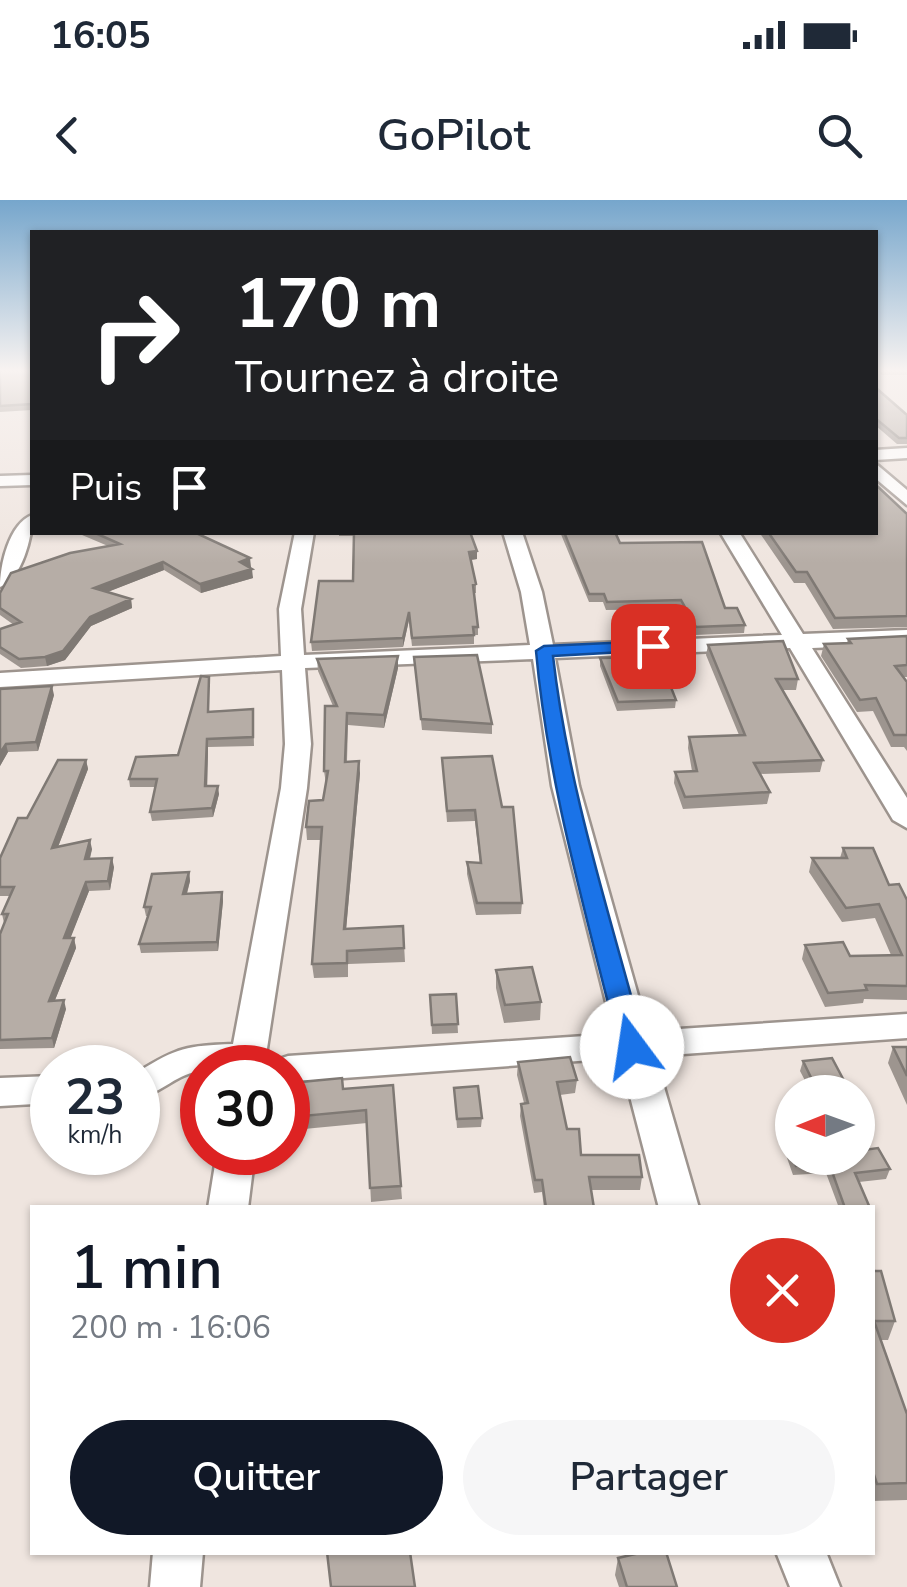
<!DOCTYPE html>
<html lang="fr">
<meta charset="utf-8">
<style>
body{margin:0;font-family:"Nunito Sans",sans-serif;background:#f6f6f7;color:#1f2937;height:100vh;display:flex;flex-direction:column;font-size:38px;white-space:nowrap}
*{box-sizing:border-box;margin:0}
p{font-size:32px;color:#747a83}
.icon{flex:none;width:55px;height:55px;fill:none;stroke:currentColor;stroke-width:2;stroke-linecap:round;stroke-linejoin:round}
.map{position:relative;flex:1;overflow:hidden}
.panel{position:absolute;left:30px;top:1005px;width:845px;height:350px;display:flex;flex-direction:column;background:#fff;border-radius:0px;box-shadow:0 2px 8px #0004}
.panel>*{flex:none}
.banner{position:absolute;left:30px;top:30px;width:848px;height:305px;border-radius:0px;box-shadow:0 2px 8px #0004;background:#202124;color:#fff;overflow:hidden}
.needle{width:65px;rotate:269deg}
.tools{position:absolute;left:775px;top:875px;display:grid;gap:20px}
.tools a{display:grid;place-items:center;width:100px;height:100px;border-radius:50%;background:#fff;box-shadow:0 2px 8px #0004;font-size:50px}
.speed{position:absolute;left:30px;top:845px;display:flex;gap:20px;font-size:50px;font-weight:700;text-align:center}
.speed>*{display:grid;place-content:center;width:130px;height:130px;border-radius:50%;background:#fff;box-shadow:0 2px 8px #0004;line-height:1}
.speed small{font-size:25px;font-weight:400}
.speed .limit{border:15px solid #d22;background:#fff;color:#111}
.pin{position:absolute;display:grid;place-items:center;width:85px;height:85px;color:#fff;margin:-42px;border-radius:20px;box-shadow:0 5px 15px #0006}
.me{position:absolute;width:110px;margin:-55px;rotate:346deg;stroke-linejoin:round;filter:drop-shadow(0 0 8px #0008)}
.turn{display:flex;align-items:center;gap:35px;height:210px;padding:0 40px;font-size:45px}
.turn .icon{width:130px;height:130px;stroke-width:2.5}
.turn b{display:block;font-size:70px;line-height:85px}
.then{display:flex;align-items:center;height:95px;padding:0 40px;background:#0003;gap:20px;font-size:38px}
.round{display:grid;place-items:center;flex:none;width:105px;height:105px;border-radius:52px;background:#f6f6f7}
.summary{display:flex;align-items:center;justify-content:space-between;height:170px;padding:0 40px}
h1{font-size:60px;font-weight:600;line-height:75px;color:#111827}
.primary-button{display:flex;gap:20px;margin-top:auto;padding:20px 40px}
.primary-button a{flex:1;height:115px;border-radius:60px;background:#111827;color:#fff;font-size:40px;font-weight:600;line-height:115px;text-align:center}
.primary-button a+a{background:#f6f6f7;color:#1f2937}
.status{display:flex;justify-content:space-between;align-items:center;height:70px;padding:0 50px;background:#fff;direction:ltr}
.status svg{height:28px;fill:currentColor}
header{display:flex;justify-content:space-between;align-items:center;height:130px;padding:0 40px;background:#fff;font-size:45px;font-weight:600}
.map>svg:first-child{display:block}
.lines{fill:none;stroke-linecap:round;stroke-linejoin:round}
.street-casing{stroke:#9d948e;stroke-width:5}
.street{fill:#fff;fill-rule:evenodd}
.wall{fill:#9d958f}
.shaded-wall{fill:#7f7974}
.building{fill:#b6ada6;stroke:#7f7974;stroke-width:2.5}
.route{fill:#1a73e8;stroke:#114b97;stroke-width:2.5}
</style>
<div class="status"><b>16:05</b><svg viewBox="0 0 49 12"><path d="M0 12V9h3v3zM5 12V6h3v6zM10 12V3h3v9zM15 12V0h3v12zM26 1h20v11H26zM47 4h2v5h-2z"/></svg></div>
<header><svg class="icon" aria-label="back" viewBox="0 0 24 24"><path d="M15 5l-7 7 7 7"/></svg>GoPilot<svg class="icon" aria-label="search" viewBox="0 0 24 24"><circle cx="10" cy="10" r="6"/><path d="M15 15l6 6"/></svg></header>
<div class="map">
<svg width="907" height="1387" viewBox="0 0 907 1387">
<rect width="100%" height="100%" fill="#efe5df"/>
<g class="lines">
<g class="street-casing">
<path id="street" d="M 907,248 L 907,258 L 875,260 L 875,250 Z
M 875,263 L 907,290 L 907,305 L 875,278 Z
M 32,275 L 32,285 L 0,286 L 0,276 Z
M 32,315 C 33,333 23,379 0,387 C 0,365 9,324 32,315 Z
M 295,332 L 314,332 L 301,409 L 304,455 L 530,445 L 521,392 L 503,332 L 522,332 L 542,392 L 553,445 L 782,435 L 720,332 L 739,332 L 803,434 L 907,430 L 907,444 L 812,448 L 907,598 L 907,628 L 893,620 L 790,448 L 555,458 L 579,586 L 648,831 L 907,814 L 907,838 L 655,856 L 699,1008 L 659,1008 L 620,858 L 288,882 L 288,868 L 271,868 L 276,860 L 288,856 L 614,834 L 552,586 L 533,459 L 305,468 L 311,544 L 307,588 L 264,868 L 202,868 L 202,871 C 179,872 161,893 138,899 L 138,872 C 178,847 186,846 233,844 L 281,588 L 285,544 L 282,470 L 0,487 L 0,473 L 281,456 L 279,409 Z
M 52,876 L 52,903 L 0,906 L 0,878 Z
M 217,952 L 255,952 L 248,1008 L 208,1008 Z
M 153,1352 L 203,1352 L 200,1387 L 150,1387 Z
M 776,1352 L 826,1352 L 840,1387 L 790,1387 Z"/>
</g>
<use href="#street" class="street"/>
</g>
<path class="wall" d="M 0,169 L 32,169 L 32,210 L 0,212 Z
M 875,169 L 907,169 L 907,175 L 882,175 Z
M 875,187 L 907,215 L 907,244 L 897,244 L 875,225 Z
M 907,314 L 907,427 L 833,429 L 805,383 L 794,383 L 759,332 L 875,332 Z
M 75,332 L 194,332 L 251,367 L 249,368 L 253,378 L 201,393 L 164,370 L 107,392 L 131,399 L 132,408 L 91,426 L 65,460 L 47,466 L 21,468 L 0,454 L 0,429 L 14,425 L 0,415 L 0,393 L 108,346 Z
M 339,332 L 470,332 L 477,351 L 477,359 L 471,360 L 476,384 L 476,393 L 474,393 L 478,427 L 478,435 L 474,435 L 474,444 L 412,446 L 409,420 L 403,447 L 312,451 L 311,442 L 353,381 L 354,336 L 339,336 Z
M 560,332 L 615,332 L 620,343 L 725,408 L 745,425 L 744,433 L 695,435 L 680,409 L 606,410 L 603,402 L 589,402 Z
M 907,436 L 907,477 L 903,477 L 907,482 L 907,551 L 904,547 L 891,547 L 873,511 L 857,512 L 821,456 L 824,444 L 847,443 L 848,439 Z
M 708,445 L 798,479 L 796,490 L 782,490 L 823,560 L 820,572 L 760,574 L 770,592 L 767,604 L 683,609 L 674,583 L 675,572 L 692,571 L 688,548 L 689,537 L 739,535 L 706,455 Z
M 398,456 L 398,468 L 384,528 L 348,525 L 347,561 L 360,573 L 346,729 L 403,726 L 405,762 L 348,764 L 348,777 L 314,778 L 312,764 L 321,640 L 307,640 L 306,627 L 323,600 L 326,584 L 324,571 L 333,506 L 318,471 L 317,459 Z
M 414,457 L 492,524 L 492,534 L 422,530 Z
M 600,458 L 676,500 L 675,508 L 617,511 L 600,466 Z
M 209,477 L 209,511 L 253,509 L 254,546 L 208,547 L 207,586 L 219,594 L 213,617 L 152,621 L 150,612 L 155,587 L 130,587 L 129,579 L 178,555 Z
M 0,489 L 54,495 L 38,551 L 8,552 L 0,566 Z
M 492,556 L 522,703 L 521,714 L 476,715 L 467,674 L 467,662 L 480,663 L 475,621 L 447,622 L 442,558 Z
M 86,560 L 88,569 L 58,647 L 92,649 L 90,659 L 114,667 L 110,690 L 89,691 L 70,738 L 74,738 L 76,748 L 55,800 L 66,809 L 54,848 L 0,849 L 0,734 L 4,723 L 2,714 L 10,696 L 0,696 L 0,658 L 27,618 Z
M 843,648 L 907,700 L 907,800 L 864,799 L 863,803 L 825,807 L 802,759 L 805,745 L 850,756 L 891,755 L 875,718 L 842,722 L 809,672 L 812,658 L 840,658 Z
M 189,672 L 190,681 L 187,694 L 222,692 L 223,701 L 218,751 L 141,753 L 139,744 L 148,716 L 146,716 L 144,707 Z
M 496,770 L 541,802 L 540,820 L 504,823 L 496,788 Z
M 456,794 L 458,833 L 432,834 L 430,795 Z
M 893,847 L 907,847 L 907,905 L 888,863 Z
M 803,861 L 850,892 L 811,892 L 800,871 Z
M 518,862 L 577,880 L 575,893 L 560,895 L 567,929 L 581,955 L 642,977 L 640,990 L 591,990 L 594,1008 L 544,1008 L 542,992 L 534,993 L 520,916 L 521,904 L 524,903 L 517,875 Z
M 393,885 L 402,999 L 371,1002 L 367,923 L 304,929 L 303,916 L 343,889 Z
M 454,888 L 482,918 L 481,927 L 457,928 Z
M 782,928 L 864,950 L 890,969 L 886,979 L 859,982 L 870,1008 L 839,1008 L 826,973 L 793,975 L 780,938 Z
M 872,1071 L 895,1121 L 888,1140 L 881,1140 L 907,1214 L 907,1300 L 872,1301 Z
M 618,1358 L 677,1387 L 619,1387 L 615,1375 Z"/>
<path class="shaded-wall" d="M 477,351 L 477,359 L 469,360 L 469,352 Z
M 250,358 L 251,367 L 241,370 L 240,362 Z
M 163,362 L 164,370 L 95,397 L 94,388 Z
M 252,369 L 253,378 L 201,393 L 200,384 Z
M 131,399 L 132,408 L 91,426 L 65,460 L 47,466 L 45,457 L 90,417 Z
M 409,412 L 409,420 L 403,447 L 403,438 Z
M 398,456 L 398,468 L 384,528 L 384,515 Z
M 52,486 L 54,495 L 38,551 L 36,542 Z
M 207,539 L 208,547 L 207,594 L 205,586 Z
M 6,544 L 8,552 L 0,566 L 0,553 Z
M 86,560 L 88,569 L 54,657 L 52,648 Z
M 359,561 L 360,573 L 345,742 L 344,729 Z
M 218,586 L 219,594 L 213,617 L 212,608 Z
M 90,640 L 92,649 L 87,668 L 85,659 Z
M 112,658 L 114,667 L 110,690 L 108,681 Z
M 189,672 L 190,681 L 184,703 L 183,694 Z
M 86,682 L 89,691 L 67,747 L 64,738 Z
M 222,692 L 223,701 L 218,751 L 217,742 Z
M 74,738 L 76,748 L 51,810 L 49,801 Z
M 64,800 L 66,809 L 54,848 L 52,838 Z"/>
<path class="building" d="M 0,169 L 32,169 L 32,204 L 0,206 Z
M 875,187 L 907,215 L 907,238 L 899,238 L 875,218 Z
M 875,284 L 907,314 L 907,416 L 835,418 L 807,372 L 796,372 L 768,332 L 875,332 Z
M 93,332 L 194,332 L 250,358 L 240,362 L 252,369 L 200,384 L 163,362 L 94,388 L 131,399 L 90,417 L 63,451 L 45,457 L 19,459 L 0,447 L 0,429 L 21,422 L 0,408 L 0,393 L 11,373 L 70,353 L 120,344 Z
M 354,332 L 470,332 L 477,351 L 469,352 L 476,384 L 473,385 L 478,427 L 473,427 L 474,435 L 412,438 L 409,412 L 403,438 L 311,442 L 319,381 L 353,381 Z
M 564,332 L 615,332 L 620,343 L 702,342 L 725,408 L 737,408 L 745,425 L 696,427 L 681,400 L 607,402 L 604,394 L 589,394 Z
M 907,436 L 907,465 L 895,466 L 907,482 L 907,535 L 894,535 L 876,498 L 860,500 L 824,444 L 851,443 L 848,439 Z
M 783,441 L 798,479 L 776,479 L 823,560 L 754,563 L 770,592 L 685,597 L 675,572 L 697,571 L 689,537 L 745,535 L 708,445 Z
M 477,455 L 492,524 L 421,519 L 414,457 Z
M 398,456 L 384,515 L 347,513 L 345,562 L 359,561 L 344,729 L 403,726 L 404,748 L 347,751 L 347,763 L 312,764 L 322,627 L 306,627 L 309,601 L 323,600 L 328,571 L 324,571 L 325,506 L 337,506 L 317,459 Z
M 659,457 L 676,500 L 618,502 L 600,458 Z
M 201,476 L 209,477 L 208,512 L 253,509 L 253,537 L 207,539 L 205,586 L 218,586 L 212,608 L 150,612 L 157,579 L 129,579 L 136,557 L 178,555 Z
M 52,486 L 36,542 L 6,544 L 0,553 L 0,489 Z
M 492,556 L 502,607 L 513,607 L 522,703 L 477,703 L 467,662 L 481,663 L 475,610 L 447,611 L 442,558 Z
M 58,560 L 86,560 L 52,648 L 90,640 L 85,659 L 112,658 L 108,681 L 86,682 L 64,738 L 74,738 L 49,801 L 64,800 L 52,838 L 0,840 L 0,734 L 8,714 L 2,714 L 14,687 L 0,687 L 0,658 L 18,618 L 27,618 Z
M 843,648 L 873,648 L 889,685 L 899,684 L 907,700 L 907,786 L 865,785 L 867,790 L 828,793 L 805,745 L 843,742 L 850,756 L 902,755 L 879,704 L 846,708 L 812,658 L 847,658 Z
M 189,672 L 183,694 L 222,692 L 217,742 L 139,744 L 151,707 L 144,707 L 152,674 Z
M 532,767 L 541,802 L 505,805 L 496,770 Z
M 456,794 L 458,824 L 432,825 L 430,795 Z
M 893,847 L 907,847 L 907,876 Z
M 570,857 L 577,880 L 557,882 L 567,929 L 579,929 L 581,955 L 639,955 L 642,977 L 589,977 L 594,1008 L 546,1008 L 542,980 L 535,980 L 521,904 L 528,903 L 518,862 Z
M 832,858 L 850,892 L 818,892 L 803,861 Z
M 342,878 L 343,889 L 393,885 L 401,986 L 370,988 L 366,910 L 303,916 L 301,882 Z
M 478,886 L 482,918 L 457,919 L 454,888 Z
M 792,927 L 792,957 L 782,928 Z
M 858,938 L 864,950 L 878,948 L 890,969 L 855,973 L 870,1008 L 845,1008 L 829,963 L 796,966 L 793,958 L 858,958 Z
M 872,1071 L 881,1071 L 895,1121 L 874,1121 L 907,1214 L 907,1283 L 877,1284 L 872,1269 Z
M 327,1352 L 410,1352 L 415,1387 L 331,1387 Z
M 644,1352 L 666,1352 L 677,1387 L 627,1387 L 618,1358 Z"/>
<linearGradient id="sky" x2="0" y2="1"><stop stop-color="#76a6cc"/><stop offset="0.47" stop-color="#f8f3f1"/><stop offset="1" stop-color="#f8f3f1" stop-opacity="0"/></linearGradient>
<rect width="907" height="363" fill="url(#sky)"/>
<path class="route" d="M 653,441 L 661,446 L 659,450 L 553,456 C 568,589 611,718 645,847 L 641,854 L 623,854 L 619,847 C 587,716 548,586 536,451 L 544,446 Z"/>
</svg>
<div class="tools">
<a><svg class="needle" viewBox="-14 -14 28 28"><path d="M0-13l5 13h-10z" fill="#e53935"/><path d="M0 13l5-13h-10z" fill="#747a83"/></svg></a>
</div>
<div class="speed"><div>23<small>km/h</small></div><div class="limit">30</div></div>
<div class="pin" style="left:653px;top:446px;background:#d93025"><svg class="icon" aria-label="arrive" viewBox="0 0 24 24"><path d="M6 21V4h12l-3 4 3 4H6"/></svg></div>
<svg class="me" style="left:632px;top:847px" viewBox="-20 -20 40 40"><circle r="19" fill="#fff"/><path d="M0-13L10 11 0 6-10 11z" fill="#1a73e8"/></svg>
<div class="banner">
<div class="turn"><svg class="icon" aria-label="right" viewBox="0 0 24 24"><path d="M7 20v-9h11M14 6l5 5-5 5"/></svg><div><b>170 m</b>Tournez à droite</div></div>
<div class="then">Puis<svg class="icon" aria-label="arrive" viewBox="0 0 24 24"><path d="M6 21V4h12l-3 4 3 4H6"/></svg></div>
</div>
<section class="panel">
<div class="summary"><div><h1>1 min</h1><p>200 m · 16:06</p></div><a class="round" style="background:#d93025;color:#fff"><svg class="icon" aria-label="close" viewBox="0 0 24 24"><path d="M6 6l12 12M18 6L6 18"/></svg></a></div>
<div class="primary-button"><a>Quitter</a><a>Partager</a></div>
</section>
</div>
